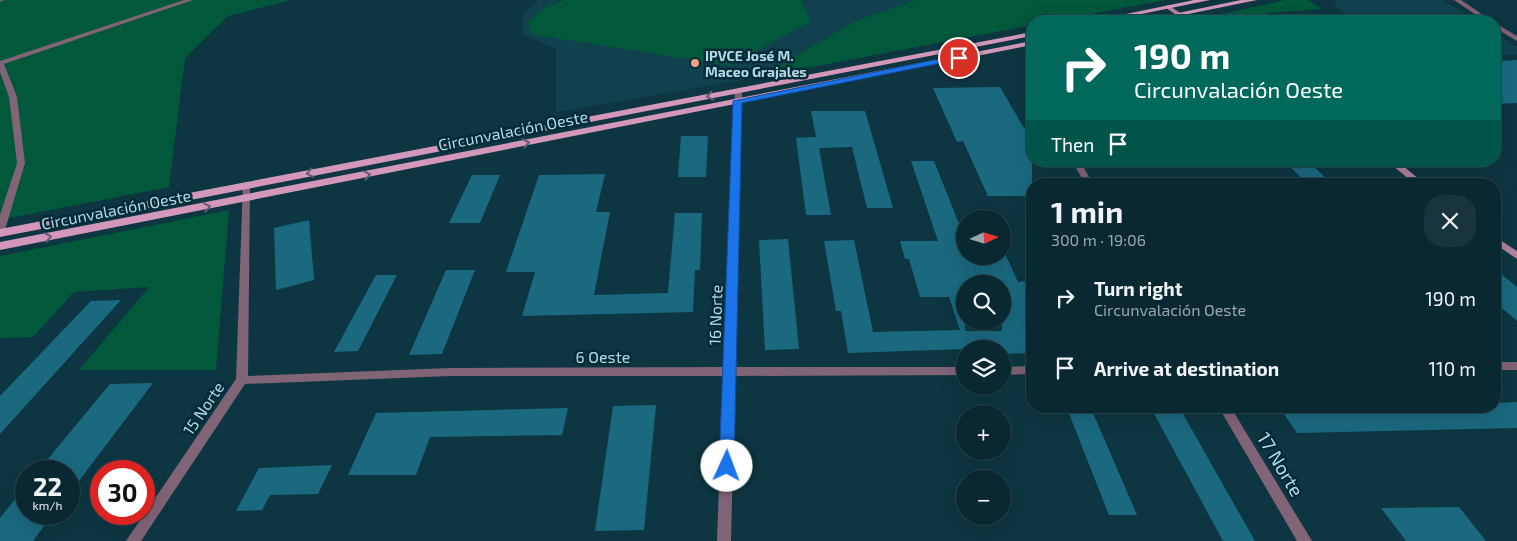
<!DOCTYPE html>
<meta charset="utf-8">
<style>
body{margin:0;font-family:"Exo 2",sans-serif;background:#18343e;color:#f1f3f6;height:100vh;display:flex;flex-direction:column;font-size:19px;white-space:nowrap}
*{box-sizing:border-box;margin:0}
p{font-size:16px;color:#99a6ac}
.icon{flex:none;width:28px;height:28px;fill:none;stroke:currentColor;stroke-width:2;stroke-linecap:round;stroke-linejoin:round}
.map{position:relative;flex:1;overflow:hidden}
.side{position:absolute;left:1026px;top:178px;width:475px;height:235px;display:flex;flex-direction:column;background:#0a2832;border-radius:20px;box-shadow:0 5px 20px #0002,0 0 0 1px #2a444d}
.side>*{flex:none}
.banner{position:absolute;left:1026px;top:15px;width:475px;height:152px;border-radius:20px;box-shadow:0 5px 20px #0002,0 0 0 1px #2a444d;background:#00695c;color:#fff;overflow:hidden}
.needle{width:32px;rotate:86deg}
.tools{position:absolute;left:956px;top:210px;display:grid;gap:10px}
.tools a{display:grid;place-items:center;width:55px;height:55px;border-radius:50%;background:#0a2832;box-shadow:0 5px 20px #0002,0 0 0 1px #2a444d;font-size:25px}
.speed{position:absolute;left:15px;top:460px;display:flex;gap:10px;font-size:25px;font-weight:700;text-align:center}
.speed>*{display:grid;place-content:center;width:65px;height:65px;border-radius:50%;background:#0a2832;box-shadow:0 5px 20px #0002,0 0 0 1px #2a444d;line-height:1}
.speed small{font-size:12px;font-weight:400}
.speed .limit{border:8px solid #d22;background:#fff;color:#111}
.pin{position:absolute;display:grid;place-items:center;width:42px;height:42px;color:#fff;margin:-21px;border:2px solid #fff;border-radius:50%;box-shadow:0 1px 5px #0007}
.me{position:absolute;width:55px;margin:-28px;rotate:2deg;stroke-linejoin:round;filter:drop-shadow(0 0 4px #0008)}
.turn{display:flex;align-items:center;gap:18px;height:105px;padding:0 25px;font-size:22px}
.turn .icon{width:65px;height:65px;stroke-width:2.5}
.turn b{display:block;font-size:35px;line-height:42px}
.then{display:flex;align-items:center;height:48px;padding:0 25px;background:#0003;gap:10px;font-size:19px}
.round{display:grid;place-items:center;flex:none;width:52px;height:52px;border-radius:20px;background:#18343e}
.headline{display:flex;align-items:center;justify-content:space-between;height:85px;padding:0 25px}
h1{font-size:30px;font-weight:700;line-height:38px}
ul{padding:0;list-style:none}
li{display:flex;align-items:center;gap:15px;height:70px;padding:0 25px}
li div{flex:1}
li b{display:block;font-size:19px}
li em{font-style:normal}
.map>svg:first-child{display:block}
.built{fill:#11414f}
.green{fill:#02583a}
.building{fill:#1a697f;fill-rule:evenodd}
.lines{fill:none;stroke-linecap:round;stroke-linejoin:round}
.minor{fill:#816476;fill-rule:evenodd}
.secondary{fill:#af819d;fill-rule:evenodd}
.primary{fill:#d297bb;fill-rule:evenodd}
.oneway{stroke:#5f5c73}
.route{fill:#1a73e8;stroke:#114b97}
.poi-dot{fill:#f2a081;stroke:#012c38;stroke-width:2}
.labels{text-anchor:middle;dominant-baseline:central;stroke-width:5;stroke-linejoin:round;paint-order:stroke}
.far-poi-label{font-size:14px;font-weight:bold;fill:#b6d9e6;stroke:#012c38;text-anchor:start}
.street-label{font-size:16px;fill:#b6d9e6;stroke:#012c38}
.near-street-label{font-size:19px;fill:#b6d9e6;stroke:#012c38}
</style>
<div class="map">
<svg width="1517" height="541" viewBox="0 0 1517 541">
<rect width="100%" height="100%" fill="#0d3642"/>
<path class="built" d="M 539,0 L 1166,0 L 1053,21 L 1032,21 L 1032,25 L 737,81 L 556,112 L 556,49 L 522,34 L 524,12 Z
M 1339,0 L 1443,0 L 1477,21 L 1354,21 L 1333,5 Z
M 1495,33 L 1517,47 L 1517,55 L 1495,55 Z"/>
<path class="green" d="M 0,0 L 291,0 L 228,16 L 185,58 L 169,187 L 0,220 Z
M 566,0 L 801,0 L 811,21 L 730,66 L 531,34 L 528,22 L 548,5 Z
M 915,0 L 1166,0 L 1053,21 L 1032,21 L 1032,25 L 760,77 L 854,22 Z
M 1285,0 L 1308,0 L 1322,9 L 1269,13 L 1268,18 L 1264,21 L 1216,21 L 1222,14 Z
M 229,210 L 216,370 L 79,370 L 149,287 L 74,292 L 33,337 L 0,338 L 0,256 Z"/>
<path class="building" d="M 1517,60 L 1517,103 L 1495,104 L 1495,61 Z
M 1000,87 L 1027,133 L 1032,133 L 1032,196 L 988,196 L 963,141 L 957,142 L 933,88 Z
M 811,111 L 865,111 L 893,208 L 867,208 L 852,147 L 819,148 L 831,215 L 806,215 L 796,138 L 816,137 Z
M 681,136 L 708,136 L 706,177 L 678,177 Z
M 911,161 L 934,161 L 965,239 L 965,256 L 1002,256 L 1002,247 L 1018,282 L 1032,281 L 1032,353 L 1002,354 L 1002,349 L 965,349 L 848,353 L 841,311 L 836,311 L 824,241 L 854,240 L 873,332 L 960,330 L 949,297 L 920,297 L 909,259 L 905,259 L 900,241 L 938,241 ZM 965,284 L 1002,284 L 1002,331 L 965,331 Z
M 1284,161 L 1308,161 L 1332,184 L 1308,184 Z
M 605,174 L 596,212 L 610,212 L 594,295 L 668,293 L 675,213 L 702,213 L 700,270 L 695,270 L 693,312 L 522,316 L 535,272 L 506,272 L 539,175 Z
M 472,175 L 500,175 L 480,223 L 449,223 Z
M 309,220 L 314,280 L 276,290 L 274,228 Z
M 788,239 L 799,349 L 765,350 L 759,240 Z
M 1495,269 L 1517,287 L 1517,321 L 1495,302 Z
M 446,270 L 475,270 L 442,354 L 409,355 Z
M 376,275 L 397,275 L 358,351 L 334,352 Z
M 121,300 L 0,434 L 0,396 L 91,301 Z
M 153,383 L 69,494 L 69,471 L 38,471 L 110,384 Z
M 1517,402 L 1517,428 L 1297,433 L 1280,408 L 1495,406 L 1495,403 Z
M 656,405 L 644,530 L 595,531 L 613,406 Z
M 1066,406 L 1090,406 L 1137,515 L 1109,515 Z
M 1179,407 L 1255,541 L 1223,541 L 1151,408 Z
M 568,408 L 562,435 L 430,437 L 416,475 L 348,475 L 376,413 Z
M 332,465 L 318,494 L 270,495 L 262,510 L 236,511 L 259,468 Z
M 26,486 L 26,514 L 53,514 L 33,541 L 0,541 L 0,518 Z
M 1459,507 L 1486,541 L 1406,541 L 1381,508 Z"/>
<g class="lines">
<path class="minor" d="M 0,0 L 4,0 L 1,2 Z
M 184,0 L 193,0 L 4,64 L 17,97 L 25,163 L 5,230 L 0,233 L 0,215 L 17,163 L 9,97 L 0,72 L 0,61 Z
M 1454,0 L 1461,0 L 1492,21 L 1485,21 Z
M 1495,23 L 1517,36 L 1517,41 L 1495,28 Z
M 735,89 L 742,91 L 735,367 L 965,367 L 965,375 L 735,376 L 731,541 L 717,541 L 723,376 L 450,376 L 245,384 L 141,541 L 126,541 L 236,379 L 243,183 L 246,182 L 250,185 L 248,376 L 450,368 L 724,367 Z
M 1072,161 L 1080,161 L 1093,184 L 1085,184 Z
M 1495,362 L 1517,362 L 1517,370 L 1495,370 Z
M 1032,366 L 1032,374 L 1002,375 L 1002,367 Z
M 1218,406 L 1230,406 L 1312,541 L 1297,541 Z"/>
<path class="secondary" d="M 1168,5 L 1170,6 L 1192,21 L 1185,21 L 1166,8 L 1165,7 Z
M 1387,161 L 1397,161 L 1425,184 L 1415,184 Z
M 1495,237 L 1517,251 L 1517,259 L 1495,244 Z"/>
<path class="primary" d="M 1194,0 L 1210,0 L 1107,21 L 1092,21 Z
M 1241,0 L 1257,0 L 1154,21 L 1139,21 Z
M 1032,32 L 1032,36 L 0,237 L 0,229 Z
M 1032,41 L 1032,45 L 0,250 L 0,242 Z"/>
</g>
<defs><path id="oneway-chevron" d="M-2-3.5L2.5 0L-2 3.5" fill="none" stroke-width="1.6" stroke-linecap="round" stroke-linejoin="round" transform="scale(1.25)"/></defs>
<g class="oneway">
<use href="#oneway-chevron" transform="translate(710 96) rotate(169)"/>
<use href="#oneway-chevron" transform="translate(526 143) rotate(-11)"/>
<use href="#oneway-chevron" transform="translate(310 173) rotate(169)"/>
<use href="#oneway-chevron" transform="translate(367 175) rotate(-11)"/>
<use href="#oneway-chevron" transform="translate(207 207) rotate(-11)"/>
<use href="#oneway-chevron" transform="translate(48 237) rotate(-11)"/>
</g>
<path class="route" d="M 959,55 L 961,56 L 961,59 L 742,103 L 734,466 L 732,470 L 721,470 L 719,466 L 733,101 Z"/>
<circle class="poi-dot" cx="695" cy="63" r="5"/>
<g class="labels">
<g class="far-poi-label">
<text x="705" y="55">IPVCE José M.<tspan x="705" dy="16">Maceo Grajales</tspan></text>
</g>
<g class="street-label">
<text transform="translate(513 130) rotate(-11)">Circunvalación Oeste</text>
<text transform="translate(116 209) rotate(-11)">Circunvalación Oeste</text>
<text transform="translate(715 315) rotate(-88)">16 Norte</text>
<text x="603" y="356">6 Oeste</text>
<text transform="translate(203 408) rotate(-56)">15 Norte</text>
</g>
<g class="near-street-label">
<text transform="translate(1281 464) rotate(59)">17 Norte</text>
</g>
</g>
</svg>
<div class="tools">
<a><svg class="needle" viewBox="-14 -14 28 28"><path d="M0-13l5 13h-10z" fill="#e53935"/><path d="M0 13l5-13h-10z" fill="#99a6ac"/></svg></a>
<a><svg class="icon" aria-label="search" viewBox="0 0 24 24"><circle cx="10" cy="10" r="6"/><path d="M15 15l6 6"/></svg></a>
<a><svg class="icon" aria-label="layers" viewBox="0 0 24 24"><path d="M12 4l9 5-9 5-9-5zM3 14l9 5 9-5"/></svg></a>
<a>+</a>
<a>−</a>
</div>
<div class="speed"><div>22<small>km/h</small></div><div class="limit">30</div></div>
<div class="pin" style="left:959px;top:58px;background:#d93025"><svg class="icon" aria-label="arrive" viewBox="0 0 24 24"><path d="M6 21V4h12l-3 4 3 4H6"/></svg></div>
<svg class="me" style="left:727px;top:466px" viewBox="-20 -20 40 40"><circle r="19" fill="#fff"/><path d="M0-13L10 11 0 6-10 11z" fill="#1a73e8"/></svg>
<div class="banner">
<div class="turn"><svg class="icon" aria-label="right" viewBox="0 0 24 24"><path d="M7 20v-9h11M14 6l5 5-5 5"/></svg><div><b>190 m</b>Circunvalación Oeste</div></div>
<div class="then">Then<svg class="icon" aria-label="arrive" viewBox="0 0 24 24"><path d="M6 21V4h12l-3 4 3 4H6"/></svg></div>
</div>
<section class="side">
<div class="headline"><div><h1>1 min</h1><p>300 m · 19:06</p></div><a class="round"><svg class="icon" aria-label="close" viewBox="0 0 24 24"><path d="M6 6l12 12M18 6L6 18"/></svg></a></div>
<ul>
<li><svg class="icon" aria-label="right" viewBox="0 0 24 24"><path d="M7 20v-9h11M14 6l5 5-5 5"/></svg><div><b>Turn right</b><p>Circunvalación Oeste</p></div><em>190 m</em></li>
<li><svg class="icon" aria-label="arrive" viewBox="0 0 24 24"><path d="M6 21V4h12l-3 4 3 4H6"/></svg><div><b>Arrive at destination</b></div><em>110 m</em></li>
</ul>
</section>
</div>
